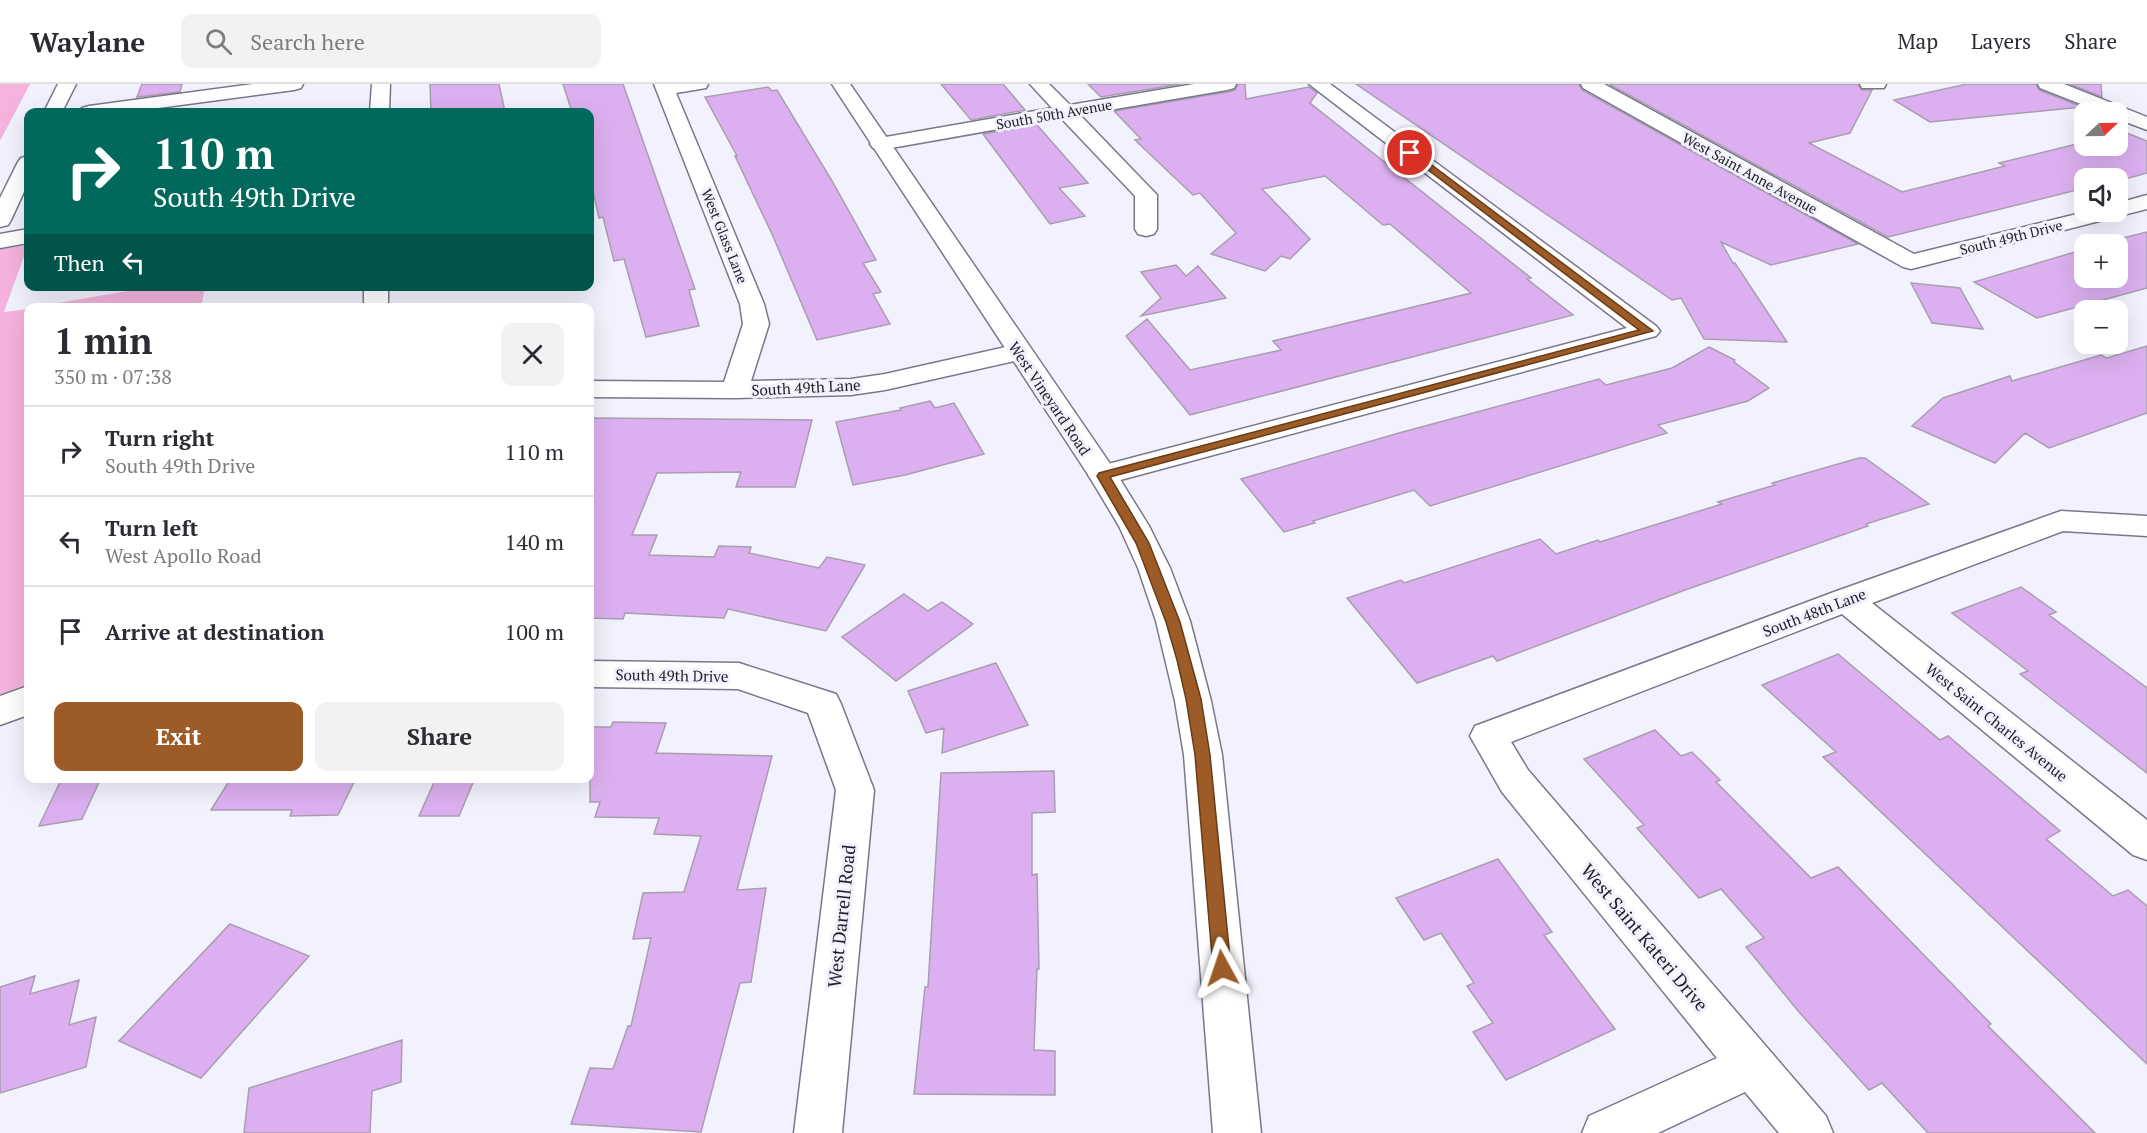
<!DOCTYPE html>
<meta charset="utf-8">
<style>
body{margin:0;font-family:"PT Serif",serif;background:#f2f2f3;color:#2b2b33;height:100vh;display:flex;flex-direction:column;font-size:22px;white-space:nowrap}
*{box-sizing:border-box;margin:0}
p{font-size:20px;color:#7c7c81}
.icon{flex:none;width:33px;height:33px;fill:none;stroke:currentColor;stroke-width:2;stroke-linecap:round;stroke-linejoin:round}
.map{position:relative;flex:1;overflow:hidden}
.panel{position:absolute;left:24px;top:219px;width:570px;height:480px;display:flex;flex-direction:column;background:#fff;border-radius:12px;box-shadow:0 6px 24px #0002}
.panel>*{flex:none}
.guide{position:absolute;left:24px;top:24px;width:570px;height:183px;border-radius:12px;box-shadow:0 6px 24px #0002;background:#00695c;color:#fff;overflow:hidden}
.needle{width:39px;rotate:68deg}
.fabs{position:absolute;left:2074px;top:18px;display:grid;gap:12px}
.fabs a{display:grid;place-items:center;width:54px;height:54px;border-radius:12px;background:#fff;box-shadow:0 6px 24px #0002;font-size:30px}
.pin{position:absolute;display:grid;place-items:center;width:51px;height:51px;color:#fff;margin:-26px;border:3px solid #fff;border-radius:50%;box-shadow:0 2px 6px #0007}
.me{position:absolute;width:66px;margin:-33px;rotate:355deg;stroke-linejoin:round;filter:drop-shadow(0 0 4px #0008)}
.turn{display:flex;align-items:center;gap:21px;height:126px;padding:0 30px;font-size:27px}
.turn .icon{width:78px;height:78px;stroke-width:2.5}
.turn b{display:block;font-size:42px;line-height:51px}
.then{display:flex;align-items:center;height:57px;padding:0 30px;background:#0003;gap:12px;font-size:22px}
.round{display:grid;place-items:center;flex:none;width:63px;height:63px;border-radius:12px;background:#f2f2f3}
.headline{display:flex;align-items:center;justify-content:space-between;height:102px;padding:0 30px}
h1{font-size:36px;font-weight:800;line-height:45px}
.button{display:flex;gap:12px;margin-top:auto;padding:12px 30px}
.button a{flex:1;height:69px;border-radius:12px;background:#9d5c27;color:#fff;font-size:24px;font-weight:800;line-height:69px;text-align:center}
.button a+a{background:#f2f2f3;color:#2b2b33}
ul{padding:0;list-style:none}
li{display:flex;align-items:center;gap:18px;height:90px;padding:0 30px;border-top:2px solid #e1e1e2}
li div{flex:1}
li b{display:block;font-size:22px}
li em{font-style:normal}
header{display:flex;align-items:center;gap:36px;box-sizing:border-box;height:84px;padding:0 30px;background:#fff;border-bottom:2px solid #e1e1e2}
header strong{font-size:28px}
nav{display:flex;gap:33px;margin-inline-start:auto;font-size:21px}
.search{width:420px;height:54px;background:#f2f2f3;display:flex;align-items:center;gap:15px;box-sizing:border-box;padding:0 21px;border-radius:12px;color:#7c7c81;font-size:22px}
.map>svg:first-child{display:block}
.green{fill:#f4b3dd}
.building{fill:#dcb0f0;stroke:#a99daf;stroke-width:1.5}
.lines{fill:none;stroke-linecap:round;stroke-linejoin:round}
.minor-casing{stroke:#79788b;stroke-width:3}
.tertiary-casing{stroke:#79788b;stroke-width:3}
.minor{fill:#fff;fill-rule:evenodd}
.tertiary{fill:#fff;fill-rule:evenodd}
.route{fill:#9d5c27;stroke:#663c19;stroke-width:1.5}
.labels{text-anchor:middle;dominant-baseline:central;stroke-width:6;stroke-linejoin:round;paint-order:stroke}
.far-street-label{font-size:14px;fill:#1f1e26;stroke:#f2f1fe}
.street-label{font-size:15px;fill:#1f1e26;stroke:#f2f1fe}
.near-street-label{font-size:18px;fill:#1f1e26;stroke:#f2f1fe}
</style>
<header>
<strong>Waylane</strong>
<div class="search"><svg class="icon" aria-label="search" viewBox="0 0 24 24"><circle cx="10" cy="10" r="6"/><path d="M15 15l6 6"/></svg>Search here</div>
<nav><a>Map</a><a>Layers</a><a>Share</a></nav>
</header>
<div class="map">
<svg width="2147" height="1049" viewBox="0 0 2147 1049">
<rect width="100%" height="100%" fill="#f2f1fe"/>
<path class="green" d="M 0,0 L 30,0 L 0,57 Z
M 28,161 L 4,228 L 28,225 L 28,601 L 0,611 L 0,165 Z
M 156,202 L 205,203 L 201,223 L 35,223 Z"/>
<path class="building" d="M 142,0 L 182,0 L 180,8 L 137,13 Z
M 430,0 L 499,0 L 505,28 L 431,28 Z
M 563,0 L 623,0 L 695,205 L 689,206 L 699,242 L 646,253 L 624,175 L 614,177 L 603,133 L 599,134 L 590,95 L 590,28 L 572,28 Z
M 941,0 L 1003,0 L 1025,26 L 971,36 Z
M 1088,0 L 1181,0 L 1101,13 Z
M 1238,0 L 1245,0 L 1246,15 L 1309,3 L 1317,9 L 1310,19 L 1531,194 L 1527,195 L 1573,231 L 1190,331 L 1126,252 L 1147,235 L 1190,286 L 1281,266 L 1273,257 L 1471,209 L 1390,140 L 1383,141 L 1325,92 L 1262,105 L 1310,155 L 1290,175 L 1281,172 L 1265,187 L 1211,170 L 1236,149 L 1200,109 L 1193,111 L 1135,56 L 1141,55 L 1114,27 L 1227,8 L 1235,6 Z
M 1356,0 L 1579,0 L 1582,6 L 1858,160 L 1771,181 L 1721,158 L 1733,179 L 1735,179 L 1787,258 L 1704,255 L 1681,214 L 1672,216 Z
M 1609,0 L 1858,0 L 1862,6 L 1872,6 L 1850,49 L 1809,59 L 1902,108 L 2005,82 L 1999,79 L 2085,58 L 2085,62 L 2118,62 L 2118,51 L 2127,49 L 2147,57 L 2147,89 L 2118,97 L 2118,94 L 2085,94 L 2085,104 L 1888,153 Z
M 1967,0 L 2036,0 L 2039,6 L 2082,23 L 1930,38 L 1894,16 Z
M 2070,0 L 2101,0 L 2102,13 Z
M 768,3 L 772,7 L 777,6 L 832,97 L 876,176 L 863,179 L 881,208 L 873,210 L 890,240 L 817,256 L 772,150 L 735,72 L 737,72 L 705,13 Z
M 1037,41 L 1088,99 L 1059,104 L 1085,132 L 1050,140 L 983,50 Z
M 2147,148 L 2147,204 L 2037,234 L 1974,198 L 2085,165 L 2085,194 L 2118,194 L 2118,160 L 2099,160 Z
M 1176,181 L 1186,192 L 1198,182 L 1226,214 L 1141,232 L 1161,214 L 1141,188 Z
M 1911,199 L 1960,204 L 1983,245 L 1932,239 Z
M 2147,262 L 2147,329 L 2049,364 L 2025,349 L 1995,379 L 1912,342 L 1943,314 L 2010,292 L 2012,297 L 2101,271 L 2107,274 Z
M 1709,263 L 1735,276 L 1734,278 L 1769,304 L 1748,317 L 1658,341 L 1667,349 L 1430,422 L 1414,406 L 1313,437 L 1315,439 L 1284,448 L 1241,395 L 1399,349 L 1599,295 L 1606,301 L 1672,284 Z
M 930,317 L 935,324 L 954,319 L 984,370 L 905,391 L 853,401 L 836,338 L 901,326 L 900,324 Z
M 590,334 L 812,336 L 795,403 L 736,403 L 741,388 L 657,389 L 632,451 L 657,451 L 649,471 L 714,473 L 719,462 L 751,463 L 749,469 L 819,484 L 827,473 L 865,481 L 826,547 L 728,525 L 724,534 L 625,529 L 623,535 L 590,534 Z
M 1859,374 L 1865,374 L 1929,420 L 1866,440 L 1868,442 L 1685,506 L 1497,577 L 1493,572 L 1417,599 L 1347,514 L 1401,496 L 1404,499 L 1540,455 L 1556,470 L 1598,456 L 1600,458 L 1722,420 L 1718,418 L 1775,401 L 1772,399 Z
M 2021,503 L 2056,528 L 2049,531 L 2147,604 L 2147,689 L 2020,590 L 2028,587 L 1952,529 Z
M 904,510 L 928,527 L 942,518 L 973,540 L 896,597 L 842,553 Z
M 1838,570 L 1940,656 L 1948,652 L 2060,747 L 2046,755 L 2113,812 L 2128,806 L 2147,822 L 2147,980 L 1823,673 L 1836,668 L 1762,601 Z
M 996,579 L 1028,641 L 942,669 L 944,644 L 926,649 L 908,607 Z
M 613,638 L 666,639 L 656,669 L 772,672 L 737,806 L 766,804 L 751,898 L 740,899 L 701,1048 L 571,1040 L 590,984 L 613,985 L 628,942 L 631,942 L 651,854 L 633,855 L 643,809 L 684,808 L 701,752 L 654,750 L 659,734 L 595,733 L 600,718 L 590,718 L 590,643 L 611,643 Z
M 1655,646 L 1681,672 L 1692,668 L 1720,696 L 1716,698 L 1811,794 L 1838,783 L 1991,940 L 1988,942 L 2095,1049 L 1928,1049 L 1882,999 L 1869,1006 L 1799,928 L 1746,863 L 1764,854 L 1721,805 L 1699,814 L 1637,744 L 1644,741 L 1584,675 Z
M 1054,687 L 1055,728 L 1032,729 L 1032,791 L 1037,790 L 1039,885 L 1037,885 L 1034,966 L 1055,967 L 1055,1011 L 914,1010 L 925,903 L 928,903 L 941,689 Z
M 62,694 L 101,694 L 82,735 L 39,742 Z
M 231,694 L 356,694 L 338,731 L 290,732 L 292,726 L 211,726 Z
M 436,694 L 475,694 L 459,732 L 419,732 Z
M 1498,775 L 1552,848 L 1544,851 L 1615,945 L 1506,996 L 1473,948 L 1493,939 L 1467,902 L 1474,899 L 1441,849 L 1424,856 L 1396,814 Z
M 230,840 L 309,872 L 201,994 L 119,957 Z
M 35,892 L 30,910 L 79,896 L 69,941 L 96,933 L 86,983 L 0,1009 L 0,903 Z
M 402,956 L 401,998 L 372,1007 L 370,1049 L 244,1049 L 249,1004 Z"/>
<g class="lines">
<g class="minor-casing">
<path id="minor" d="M 58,0 L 76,0 L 62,28 L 44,28 Z
M 253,0 L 303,0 L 301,4 L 294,6 L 128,28 L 79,28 L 82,24 L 89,22 Z
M 372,0 L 390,0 L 389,28 L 370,28 Z
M 654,0 L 708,0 L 706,4 L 676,9 L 764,220 L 769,240 L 751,297 L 851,295 L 885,290 L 1019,260 L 1028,262 L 1032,268 L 1028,274 L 885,306 L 851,311 L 735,314 L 590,313 L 590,297 L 724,298 L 743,240 L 740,220 Z
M 1030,0 L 1049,0 L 1070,21 L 1194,0 L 1236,0 L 1234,4 L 1227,6 L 1080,31 L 1157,111 L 1157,145 L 1154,150 L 1146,152 L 1138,150 L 1135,145 L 1135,112 L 1061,34 L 880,66 L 873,64 L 870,60 L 873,56 L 880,54 L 1052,24 Z
M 1309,0 L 1330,0 L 1656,242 L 1660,247 L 1656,252 L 1113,398 L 1103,400 L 1093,398 L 1088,391 L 1093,384 L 1627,244 Z
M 1581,0 L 1604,0 L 1914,170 L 2085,128 L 2118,128 L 2118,119 L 2147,111 L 2147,125 L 1911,185 L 1903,183 L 1583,4 Z
M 1860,0 L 1886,0 L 1884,4 L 1862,4 Z
M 2038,0 L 2064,0 L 2147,33 L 2147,46 L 2118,35 L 2118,28 L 2101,28 L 2040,4 Z
M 28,72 L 28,99 L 11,136 L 8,141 L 0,143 L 0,114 L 18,78 L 21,74 Z
M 28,145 L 28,159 L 0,164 L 0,150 Z
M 364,202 L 388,202 L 388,224 L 364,224 Z
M 2061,427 L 2147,432 L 2147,452 L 2063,447 L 1872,519 L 2147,736 L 2147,776 L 2133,771 L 1842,530 L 1511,658 L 1528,686 L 1826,1032 L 1833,1049 L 1779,1049 L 1745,1008 L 1658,1049 L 1582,1049 L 1589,1032 L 1717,974 L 1502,708 L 1470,652 L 1475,642 L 1834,508 Z
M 590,577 L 739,579 L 836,610 L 841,620 L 874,706 L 842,1049 L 794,1049 L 836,706 L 808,629 L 738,605 L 590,603 Z
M 28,602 L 28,631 L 0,641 L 0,612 Z"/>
</g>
<g class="tertiary-casing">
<path id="tertiary" d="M 832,0 L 850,0 L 1113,384 L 1149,442 L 1170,484 L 1190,537 L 1211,617 L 1222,671 L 1261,1049 L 1213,1049 L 1184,671 L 1175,617 L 1156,537 L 1138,484 L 1119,442 L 1089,392 Z"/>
</g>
<use href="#minor" class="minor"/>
<use href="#tertiary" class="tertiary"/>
</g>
<path class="route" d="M 1407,67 L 1413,67 L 1653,247 L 1110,393 L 1149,459 L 1180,538 L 1201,615 L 1210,671 L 1231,884 L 1228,890 L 1222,892 L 1216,890 L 1213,884 L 1195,671 L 1186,615 L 1177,576 L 1166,538 L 1136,459 L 1097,392 L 1099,389 L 1639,246 L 1407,70 Z"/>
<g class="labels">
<g class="far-street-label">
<text transform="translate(1054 30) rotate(-10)">South 50th Avenue</text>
<text transform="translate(1750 89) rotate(29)">West Saint Anne Avenue</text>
<text transform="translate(725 152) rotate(68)">West Glass Lane</text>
<text transform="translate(2011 153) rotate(-14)">South 49th Drive</text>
</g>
<g class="street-label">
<text transform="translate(806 303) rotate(-3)">South 49th Lane</text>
<text transform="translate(1050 314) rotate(56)">West Vineyard Road</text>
<text transform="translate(1814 528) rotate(-21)">South 48th Lane</text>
<text transform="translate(672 591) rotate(1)">South 49th Drive</text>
<text transform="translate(1997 638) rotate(39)">West Saint Charles Avenue</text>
</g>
<g class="near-street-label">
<text transform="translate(841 832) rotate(-84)">West Darrell Road</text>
<text transform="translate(1645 853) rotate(50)">West Saint Kateri Drive</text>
</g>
</g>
</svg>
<div class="fabs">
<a><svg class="needle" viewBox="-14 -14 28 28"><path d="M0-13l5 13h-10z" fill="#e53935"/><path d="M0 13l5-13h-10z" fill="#7c7c81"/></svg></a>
<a><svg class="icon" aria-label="sound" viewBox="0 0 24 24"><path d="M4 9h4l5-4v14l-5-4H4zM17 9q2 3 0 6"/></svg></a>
<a>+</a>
<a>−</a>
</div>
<div class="pin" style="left:1410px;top:69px;background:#d93025"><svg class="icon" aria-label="arrive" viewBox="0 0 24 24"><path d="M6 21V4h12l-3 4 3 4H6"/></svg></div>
<svg class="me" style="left:1222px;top:884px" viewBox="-20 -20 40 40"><path d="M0-17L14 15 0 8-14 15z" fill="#9d5c27" stroke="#fff" stroke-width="4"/></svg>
<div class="guide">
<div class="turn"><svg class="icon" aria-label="right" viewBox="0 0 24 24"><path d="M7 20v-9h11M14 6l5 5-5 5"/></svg><div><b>110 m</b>South 49th Drive</div></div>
<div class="then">Then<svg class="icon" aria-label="left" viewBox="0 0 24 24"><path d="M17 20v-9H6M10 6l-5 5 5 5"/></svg></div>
</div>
<section class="panel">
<div class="headline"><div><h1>1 min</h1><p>350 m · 07:38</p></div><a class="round"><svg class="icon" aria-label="close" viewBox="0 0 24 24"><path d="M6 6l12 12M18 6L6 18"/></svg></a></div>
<ul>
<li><svg class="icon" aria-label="right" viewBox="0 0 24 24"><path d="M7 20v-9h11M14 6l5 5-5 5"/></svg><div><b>Turn right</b><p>South 49th Drive</p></div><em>110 m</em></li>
<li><svg class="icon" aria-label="left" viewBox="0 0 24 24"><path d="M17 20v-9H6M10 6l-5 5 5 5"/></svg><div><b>Turn left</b><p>West Apollo Road</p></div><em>140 m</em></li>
<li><svg class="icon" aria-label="arrive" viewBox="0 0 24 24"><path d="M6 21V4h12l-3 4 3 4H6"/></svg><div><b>Arrive at destination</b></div><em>100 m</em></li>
</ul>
<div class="button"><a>Exit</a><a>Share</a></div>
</section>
</div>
